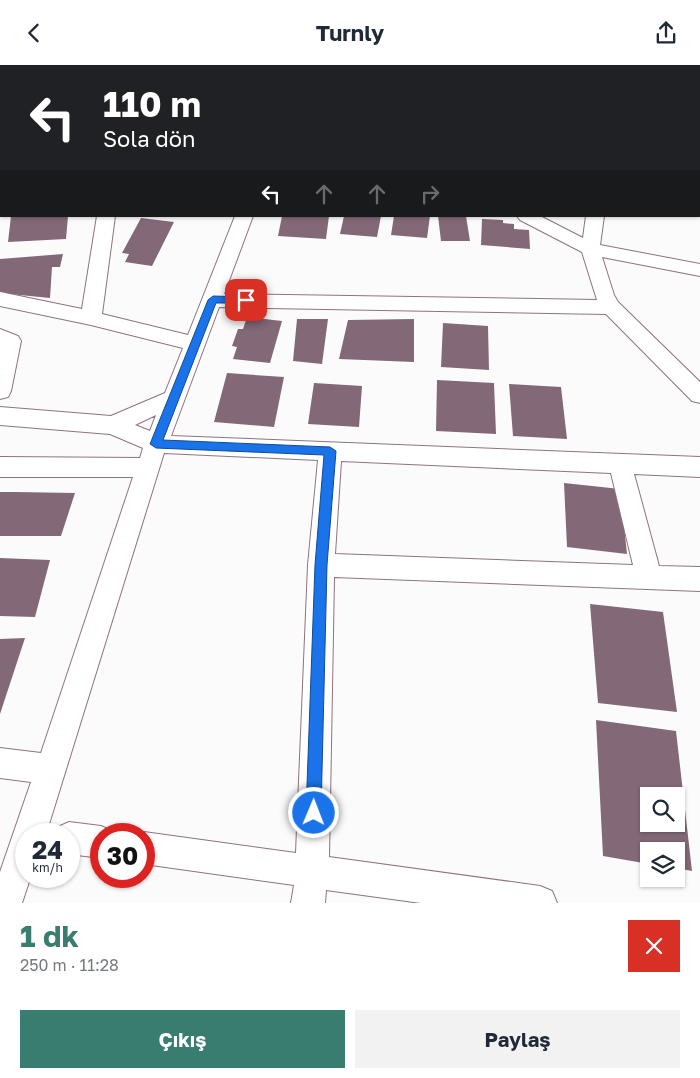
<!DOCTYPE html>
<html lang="tr">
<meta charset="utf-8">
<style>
body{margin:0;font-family:"Golos Text",sans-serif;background:#f2f2f3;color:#1f2937;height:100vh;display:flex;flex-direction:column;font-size:19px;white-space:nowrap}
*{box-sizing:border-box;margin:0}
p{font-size:16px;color:#747a83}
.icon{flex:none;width:28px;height:28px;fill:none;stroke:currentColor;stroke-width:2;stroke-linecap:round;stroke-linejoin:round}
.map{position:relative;height:838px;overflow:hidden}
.drawer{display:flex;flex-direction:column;background:#fff;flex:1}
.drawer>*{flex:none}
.top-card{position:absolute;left:0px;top:0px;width:700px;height:152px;box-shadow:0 1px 4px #0004;background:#202124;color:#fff;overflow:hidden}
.buttons{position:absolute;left:640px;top:722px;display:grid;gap:10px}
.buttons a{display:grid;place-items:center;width:45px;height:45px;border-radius:0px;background:#fff;box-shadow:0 1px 4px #0004;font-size:25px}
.speed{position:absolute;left:15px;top:758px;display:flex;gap:10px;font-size:25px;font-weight:700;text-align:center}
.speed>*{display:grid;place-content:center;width:65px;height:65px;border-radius:50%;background:#fff;box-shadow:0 1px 4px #0004;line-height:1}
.speed small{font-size:12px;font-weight:400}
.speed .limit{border:8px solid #d22;background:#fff;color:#111}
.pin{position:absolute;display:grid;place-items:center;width:42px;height:42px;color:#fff;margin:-21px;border-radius:10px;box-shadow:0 2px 8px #0006}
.me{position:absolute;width:55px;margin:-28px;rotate:1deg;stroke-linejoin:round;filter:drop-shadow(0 0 4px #0008)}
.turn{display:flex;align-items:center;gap:18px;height:105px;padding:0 20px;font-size:22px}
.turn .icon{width:65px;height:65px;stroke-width:2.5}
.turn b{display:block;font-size:35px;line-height:42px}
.lanes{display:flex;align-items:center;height:48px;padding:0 20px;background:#0003;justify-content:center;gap:25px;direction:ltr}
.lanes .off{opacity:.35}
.round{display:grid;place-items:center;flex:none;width:52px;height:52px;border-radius:0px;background:#f2f2f3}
.head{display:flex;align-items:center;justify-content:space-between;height:85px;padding:0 20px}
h1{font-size:30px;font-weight:700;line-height:38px;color:#397d70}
.cta{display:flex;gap:10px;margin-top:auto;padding:10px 20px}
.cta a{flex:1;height:58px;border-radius:0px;background:#397d70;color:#fff;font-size:20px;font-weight:700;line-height:58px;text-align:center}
.cta a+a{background:#f2f2f3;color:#1f2937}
header{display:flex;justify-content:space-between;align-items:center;height:65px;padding:0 20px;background:#fff;font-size:22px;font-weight:700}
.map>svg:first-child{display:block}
.building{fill:#836877;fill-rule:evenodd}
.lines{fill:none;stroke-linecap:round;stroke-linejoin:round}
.minor-casing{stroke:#8f7282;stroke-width:2}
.highway-casing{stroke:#8f7282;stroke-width:2}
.minor{fill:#fff;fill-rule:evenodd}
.highway{fill:#fff;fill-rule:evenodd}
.route{fill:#1a73e8;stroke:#114b97}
</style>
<header><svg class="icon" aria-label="back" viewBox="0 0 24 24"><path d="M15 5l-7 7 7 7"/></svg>Turnly<svg class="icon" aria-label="share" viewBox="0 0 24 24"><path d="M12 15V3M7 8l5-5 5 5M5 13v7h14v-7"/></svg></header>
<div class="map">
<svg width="700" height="838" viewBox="0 0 700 838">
<rect width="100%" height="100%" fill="#fbfbfb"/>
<path class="building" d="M 11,151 L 68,151 L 66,174 L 8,177 Z
M 282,151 L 329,151 L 326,174 L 278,171 Z
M 344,151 L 381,151 L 377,172 L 340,169 Z
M 394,151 L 430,151 L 427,173 L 391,170 Z
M 438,151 L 466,151 L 470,176 L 441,176 Z
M 141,153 L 174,157 L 152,201 L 125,197 L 129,189 L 122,188 Z
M 482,154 L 503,155 L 503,158 L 514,159 L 514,164 L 529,165 L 530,184 L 481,180 Z
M 63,189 L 60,202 L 52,202 L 50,233 L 0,228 L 0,194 Z
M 247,252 L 282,256 L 270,298 L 233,294 L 237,282 L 232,281 L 238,264 L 243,264 Z
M 297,254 L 328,254 L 322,299 L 293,296 Z
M 414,254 L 414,297 L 339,294 L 348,255 Z
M 443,258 L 488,261 L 489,305 L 441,302 Z
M 227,308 L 284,312 L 274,362 L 214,357 Z
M 437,315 L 494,318 L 496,369 L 436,366 Z
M 314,318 L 362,321 L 359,362 L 308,359 Z
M 509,319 L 561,322 L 567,374 L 513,371 Z
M 564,418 L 620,424 L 627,489 L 567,482 Z
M 0,427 L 15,427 L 75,428 L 61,471 L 0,471 Z
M 0,493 L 50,495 L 35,552 L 0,551 Z
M 590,539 L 663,547 L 677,647 L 598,638 Z
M 25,573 L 0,649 L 0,574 Z
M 596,655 L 676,666 L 692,806 L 676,803 L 676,786 L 649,786 L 649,799 L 603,791 ZM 649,731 L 676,731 L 676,759 L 649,759 Z"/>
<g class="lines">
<g class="minor-casing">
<path id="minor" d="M 268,0 L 282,0 L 282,1 L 268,1 Z
M 496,0 L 526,0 L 527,1 L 497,1 Z
M 605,0 L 619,0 L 619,1 L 605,1 Z
M 699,38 L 700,38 L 700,48 L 699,47 Z
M 699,111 L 700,111 L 700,121 L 699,121 Z
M 97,151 L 115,151 L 102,249 L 188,270 L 235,151 L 253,151 L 224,229 L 597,235 L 582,187 L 520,155 L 517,151 L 540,151 L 583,173 L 586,151 L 604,151 L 600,180 L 700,199 L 700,211 L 602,192 L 614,230 L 618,237 L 700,317 L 700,338 L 692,336 L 606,249 L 219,242 L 171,371 L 700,392 L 700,412 L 634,409 L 659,501 L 700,502 L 700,526 L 334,512 L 329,792 L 540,821 L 552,826 L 557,838 L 421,838 L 326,825 L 325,838 L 291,838 L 294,820 L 144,799 L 144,769 L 140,769 L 144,767 L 296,788 L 308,500 L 318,395 L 164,388 L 46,769 L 26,769 L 26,811 L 31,811 L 22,838 L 0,838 L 0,807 L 31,717 L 0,713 L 0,683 L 41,688 L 133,412 L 0,412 L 0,392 L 140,393 L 143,383 L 110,369 L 0,360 L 0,342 L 111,351 L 165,328 L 183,283 L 91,260 L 0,241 L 0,227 L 82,244 ZM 156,350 L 150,366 L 135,360 ZM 341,396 L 611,408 L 633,500 L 335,489 Z
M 0,264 L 18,271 L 21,276 L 11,326 L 8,332 L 0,334 Z
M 69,757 L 101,761 L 112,766 L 114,769 L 101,769 L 101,793 L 69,789 L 69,769 L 55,769 L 58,762 Z"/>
</g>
<g class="highway-casing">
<path id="highway" d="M 7,0 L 23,0 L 23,1 L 7,1 Z"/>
</g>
<use href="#minor" class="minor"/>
<use href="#highway" class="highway"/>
</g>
<path class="route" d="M 213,231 L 246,232 L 251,235 L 246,238 L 216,238 L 163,375 L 330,382 L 336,386 L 327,500 L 321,748 L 319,753 L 314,756 L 309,753 L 306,748 L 315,500 L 324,390 L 156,383 L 150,379 L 208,235 Z"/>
</svg>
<div class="buttons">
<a><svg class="icon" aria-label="search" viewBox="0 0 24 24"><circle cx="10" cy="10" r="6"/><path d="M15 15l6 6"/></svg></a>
<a><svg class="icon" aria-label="layers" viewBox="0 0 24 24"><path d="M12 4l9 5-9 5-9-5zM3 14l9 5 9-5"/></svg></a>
</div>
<div class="speed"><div>24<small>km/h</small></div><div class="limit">30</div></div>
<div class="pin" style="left:246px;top:235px;background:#d93025"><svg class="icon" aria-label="arrive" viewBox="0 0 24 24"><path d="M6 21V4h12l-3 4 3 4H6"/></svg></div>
<svg class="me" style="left:314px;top:748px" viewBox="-20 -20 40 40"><circle r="17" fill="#1a73e8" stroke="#fff" stroke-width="3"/><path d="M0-11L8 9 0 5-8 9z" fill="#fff"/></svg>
<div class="top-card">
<div class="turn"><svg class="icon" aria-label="left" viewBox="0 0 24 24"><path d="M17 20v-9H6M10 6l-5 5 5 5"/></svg><div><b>110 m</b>Sola dön</div></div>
<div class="lanes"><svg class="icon" aria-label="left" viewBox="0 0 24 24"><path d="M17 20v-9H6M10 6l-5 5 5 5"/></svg><svg class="icon off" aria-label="ahead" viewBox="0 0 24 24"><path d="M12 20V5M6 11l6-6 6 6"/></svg><svg class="icon off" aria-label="ahead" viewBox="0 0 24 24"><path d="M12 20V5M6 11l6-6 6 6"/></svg><svg class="icon off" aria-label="right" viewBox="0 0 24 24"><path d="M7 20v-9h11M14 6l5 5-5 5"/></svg></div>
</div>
</div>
<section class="drawer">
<div class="head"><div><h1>1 dk</h1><p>250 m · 11:28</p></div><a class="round" style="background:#d93025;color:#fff"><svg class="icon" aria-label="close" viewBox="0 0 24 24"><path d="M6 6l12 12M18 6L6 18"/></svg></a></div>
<div class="cta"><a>Çıkış</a><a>Paylaş</a></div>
</section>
